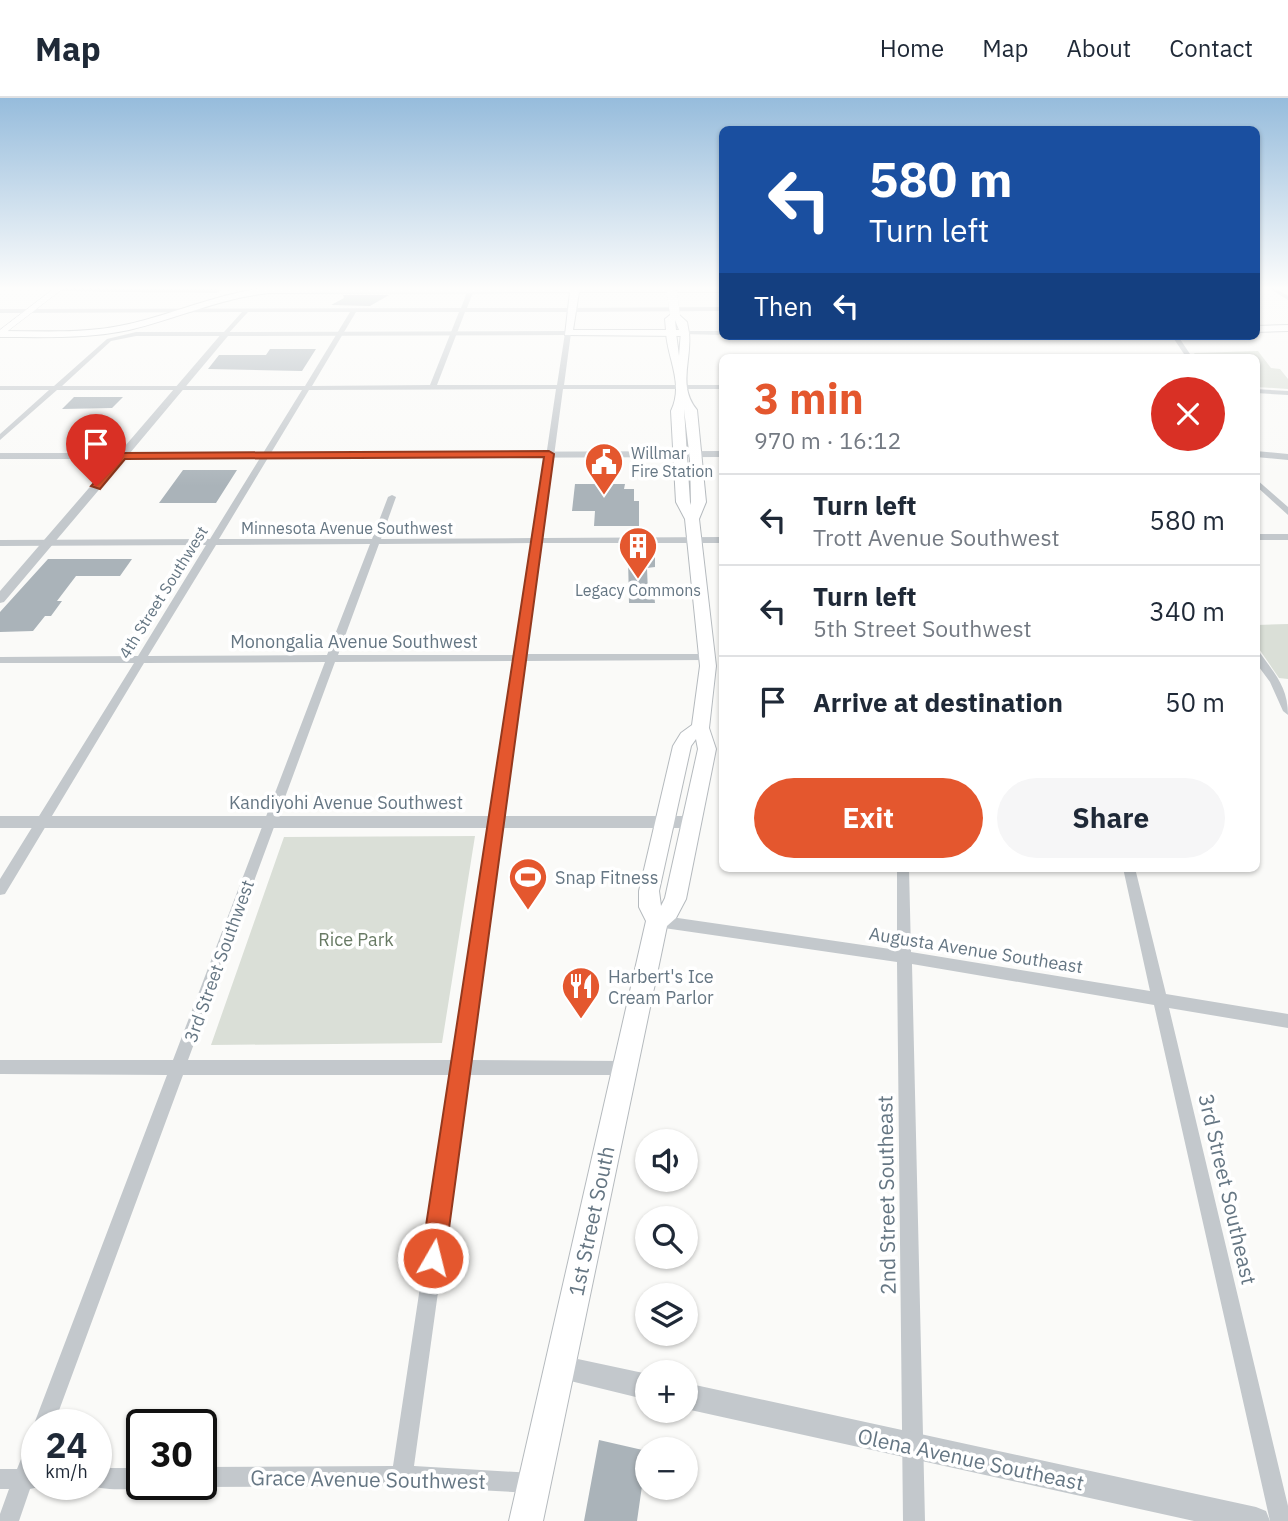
<!DOCTYPE html>
<meta charset="utf-8">
<style>
body{margin:0;font-family:"IBM Plex Sans",sans-serif;background:#f6f6f7;color:#1f2937;height:100vh;display:flex;flex-direction:column;font-size:26px;white-space:nowrap}
*{box-sizing:border-box;margin:0}
p{font-size:23px;color:#747a83}
.icon{flex:none;width:38px;height:38px;fill:none;stroke:currentColor;stroke-width:2;stroke-linecap:round;stroke-linejoin:round}
.map{position:relative;flex:1;overflow:hidden}
.details{position:absolute;left:719px;top:256px;width:541px;height:518px;display:flex;flex-direction:column;background:#fff;border-radius:10px;box-shadow:0 2px 5px #0004}
.details>*{flex:none}
.hud{position:absolute;left:719px;top:28px;width:541px;height:214px;border-radius:10px;box-shadow:0 2px 5px #0004;background:#1a4fa0;color:#fff;overflow:hidden}
.controls{position:absolute;left:635px;top:1031px;display:grid;gap:14px}
.controls a{display:grid;place-items:center;width:63px;height:63px;border-radius:50%;background:#fff;box-shadow:0 2px 5px #0004;font-size:35px}
.speed{position:absolute;left:21px;top:1311px;display:flex;gap:14px;font-size:35px;font-weight:700;text-align:center}
.speed>*{display:grid;place-content:center;width:91px;height:91px;border-radius:50%;background:#fff;box-shadow:0 2px 5px #0004;line-height:1}
.speed small{font-size:18px;font-weight:400}
.speed .limit{border:4px solid #111;border-radius:10px;background:#fff;color:#111}
.pin{position:absolute;display:grid;place-items:center;width:60px;height:60px;color:#fff;margin:-72px -30px;border-radius:50% 50% 50% 0;rotate:-45deg;box-shadow:0 0 7px #0007}
.pin .icon{rotate:45deg}
.me{position:absolute;width:77px;margin:-38px;rotate:8deg;stroke-linejoin:round;filter:drop-shadow(0 0 5px #0008)}
.turn{display:flex;align-items:center;gap:24px;height:147px;padding:0 35px;font-size:32px}
.turn .icon{width:91px;height:91px;stroke-width:2.5}
.turn b{display:block;font-size:49px;line-height:60px}
.then{display:flex;align-items:center;height:66px;padding:0 35px;background:#0003;gap:14px;font-size:26px}
.round{display:grid;place-items:center;flex:none;width:74px;height:74px;border-radius:37px;background:#f6f6f7}
.summary{display:flex;align-items:center;justify-content:space-between;height:119px;padding:0 35px}
h1{font-size:42px;font-weight:700;line-height:52px;color:#e4572e}
.cta{display:flex;gap:14px;margin-top:auto;padding:14px 35px}
.cta a{flex:1;height:80px;border-radius:42px;background:#e4572e;color:#fff;font-size:28px;font-weight:700;line-height:80px;text-align:center}
.cta a+a{background:#f6f6f7;color:#1f2937}
ul{padding:0;list-style:none}
li{display:flex;align-items:center;gap:21px;height:91px;padding:0 35px;border-top:2px solid #e0e1e3}
li div{flex:1}
li b{display:block;font-size:26px}
li em{font-style:normal}
header{display:flex;align-items:center;gap:42px;box-sizing:border-box;height:98px;padding:0 35px;background:#fff;border-bottom:2px solid #e0e1e3}
header strong{font-size:33px}
nav{display:flex;gap:38px;margin-inline-start:auto;font-size:24px}
.map>svg:first-child{display:block}
.green{fill:#dadfd7}
.building{fill:#aab3b9}
.lines{fill:none;stroke-linecap:round;stroke-linejoin:round}
.secondary-casing{stroke:#b3babf;stroke-width:1}
.primary-casing{stroke:#b5babe;stroke-width:2}
.trunk-casing{stroke:#b4b9bd;stroke-width:2}
.minor{fill:#c3c8cc;fill-rule:evenodd}
.tertiary{fill:#c3c8cc;fill-rule:evenodd}
.secondary{fill:#fff;fill-rule:evenodd}
.primary{fill:#fff;fill-rule:evenodd}
.trunk{fill:#fff;fill-rule:evenodd}
.trunk-bridge-casing{stroke:#b4b9bd;stroke-width:10;stroke-linecap:butt}
.trunk-bridge{stroke:#fff;stroke-width:10}
.route{fill:#e4572e;stroke:#94391e;stroke-width:2}
.labels{text-anchor:middle;dominant-baseline:central;stroke-width:7;stroke-linejoin:round;paint-order:stroke}
.far-poi-label{font-size:16px;fill:#657683;stroke:#fff;text-anchor:start}
.far-street-label{font-size:16px;fill:#657683;stroke:#fff}
.street-label{font-size:18px;fill:#657683;stroke:#fff}
.poi-label{font-size:18px;fill:#657683;stroke:#fff;text-anchor:start}
.park-label{font-size:18px;fill:#687a64;stroke:#fff}
.near-street-label{font-size:21px;fill:#657683;stroke:#fff}
</style>
<header>
<strong>Map</strong>
<nav><a>Home</a><a>Map</a><a>About</a><a>Contact</a></nav>
</header>
<div class="map">
<svg width="1288" height="1423" viewBox="0 0 1288 1423">
<rect width="100%" height="100%" fill="#fafaf8"/>
<path class="green" d="M 1258,253 L 1271,270 L 1280,271 L 1288,281 L 1288,291 L 1257,289 L 1256,259 L 1197,259 L 1194,255 Z
M 1288,526 L 1288,581 L 1279,580 L 1257,548 L 1257,527 Z
M 475,738 L 442,945 L 211,947 L 284,739 Z"/>
<path class="building" d="M 343,197 L 389,197 L 370,208 L 331,207 L 344,200 Z
M 270,251 L 316,251 L 302,273 L 208,271 L 219,257 L 266,257 Z
M 74,299 L 123,299 L 112,310 L 62,311 Z
M 183,372 L 237,372 L 216,405 L 159,405 Z
M 575,386 L 625,386 L 624,391 L 634,391 L 634,403 L 639,403 L 639,428 L 594,428 L 595,413 L 572,413 Z
M 628,459 L 655,459 L 655,469 L 647,470 L 648,495 L 654,495 L 655,505 L 629,505 Z
M 48,461 L 132,461 L 120,478 L 76,478 L 57,503 L 62,503 L 51,518 L 45,518 L 33,533 L 0,534 L 0,514 Z
M 599,1342 L 647,1353 L 637,1423 L 584,1423 Z"/>
<g class="lines">
<g class="secondary-casing">
<path id="secondary" d="M 56,189 L 65,189 L 0,239 L 0,232 Z"/>
</g>
<g class="primary-casing">
<path id="primary" d="M 671,232 L 676,235 L 679,258 L 681,233 L 689,235 C 692,262 677,288 697,312 L 706,404 L 699,421 L 716,568 L 709,630 L 716,651 L 686,801 L 676,820 L 667,828 L 543,1423 L 509,1423 L 646,823 L 639,809 L 639,793 L 673,648 L 681,635 L 692,627 L 700,568 L 685,421 L 676,404 L 671,313 C 684,286 668,262 666,235 ZM 684,311 L 690,362 L 691,407 L 690,404 ZM 696,641 L 698,651 L 665,800 L 661,808 L 659,793 L 691,648 Z"/>
</g>
<g class="trunk-casing">
<path id="trunk" d="M 269,189 L 723,189 L 723,194 L 579,194 L 573,232 L 666,232 L 665,221 L 675,213 L 687,224 L 689,235 L 684,238 L 565,237 L 570,194 L 269,195 C 220,200 176,221 129,232 C 87,241 43,239 0,239 L 0,233 C 43,233 87,236 129,226 C 176,215 220,195 269,189 ZM 675,222 L 679,232 L 676,232 Z
M 1288,227 L 1288,233 L 1256,234 L 1256,228 Z"/>
</g>
<path class="minor" d="M 469,189 L 475,189 L 467,210 L 571,210 L 574,212 L 571,214 L 465,214 L 437,287 L 557,287 L 565,235 L 568,233 L 571,235 L 564,287 L 723,287 L 723,291 L 563,291 L 543,440 L 723,439 L 723,445 L 542,445 L 526,556 L 707,556 L 712,559 L 707,562 L 526,563 L 470,962 L 624,963 L 629,965 L 632,970 L 629,975 L 624,977 L 468,977 L 414,1368 L 533,1375 L 540,1378 L 543,1385 L 540,1392 L 533,1395 L 402,1388 L 201,1389 L 194,1386 L 201,1386 L 201,1369 L 393,1368 L 452,977 L 183,977 L 54,1326 L 37,1326 L 37,1333 L 34,1326 L 167,977 L 0,976 L 0,962 L 173,962 L 325,564 L 144,565 L 5,796 L 0,797 L 0,781 L 134,565 L 0,565 L 0,559 L 138,558 L 206,447 L 0,448 L 0,442 L 210,441 L 302,292 L 57,292 L 0,342 L 0,336 L 49,292 L 0,292 L 0,288 L 54,288 L 107,241 L 136,234 L 224,234 L 242,214 L 0,215 L 0,211 L 461,210 ZM 248,214 L 350,214 L 305,288 L 62,288 L 111,243 L 136,238 L 226,238 ZM 356,214 L 459,214 L 430,287 L 312,288 ZM 556,291 L 534,440 L 381,441 L 396,399 L 392,397 L 388,399 L 372,441 L 219,441 L 309,292 ZM 533,445 L 516,557 L 338,557 L 379,446 ZM 370,446 L 327,557 L 148,558 L 216,447 ZM 515,563 L 455,962 L 188,962 L 335,564 Z
M 1267,189 L 1274,189 L 1288,198 L 1288,202 Z
M 58,190 L 217,191 L 220,193 L 217,195 L 56,193 Z
M 684,233 L 723,233 L 723,237 L 682,236 Z
M 1172,238 L 1178,238 L 1192,259 L 1186,259 Z
M 1256,291 L 1288,293 L 1288,297 L 1256,295 Z
M 1256,381 L 1288,409 L 1288,417 L 1256,388 Z
M 1256,436 L 1288,436 L 1288,442 L 1256,442 Z
M 1256,554 L 1260,555 C 1275,576 1288,589 1288,617 L 1283,613 L 1270,584 L 1256,565 Z
M 897,770 L 909,770 L 911,854 L 1150,893 L 1123,770 L 1135,770 L 1166,896 L 1288,916 L 1288,930 L 1169,910 L 1288,1408 L 1288,1423 L 1270,1423 L 1154,907 L 912,866 L 925,1423 L 903,1423 L 897,864 L 657,829 L 652,827 L 650,823 L 652,819 L 657,817 L 897,852 Z
M 37,1336 L 37,1386 L 45,1386 L 44,1388 L 30,1391 L 19,1423 L 0,1423 L 0,1416 L 9,1391 L 0,1391 L 0,1371 L 17,1371 L 30,1339 Z
M 96,1370 L 142,1370 L 142,1386 L 150,1386 C 139,1393 99,1393 88,1386 L 96,1386 Z"/>
<path class="tertiary" d="M 723,209 L 723,213 L 571,214 L 567,212 L 571,210 Z
M 568,233 L 571,237 L 228,238 L 130,355 L 723,353 L 723,359 L 125,361 L 4,504 L 0,505 L 0,493 L 114,361 L 0,361 L 0,355 L 119,355 L 223,234 Z
M 1256,353 L 1288,356 L 1288,362 L 1256,359 Z
M 0,718 L 692,718 L 698,720 L 700,724 L 698,728 L 692,730 L 0,730 Z
M 559,1257 L 648,1276 L 648,1302 L 550,1278 L 547,1269 L 550,1260 Z
M 686,1285 L 1256,1409 L 1266,1413 L 1270,1423 L 1194,1423 L 686,1311 Z"/>
<use href="#secondary" class="secondary"/>
<use href="#primary" class="primary"/>
<use href="#trunk" class="trunk"/>
<g class="trunk-bridge-casing">
<path id="trunk-bridge" d="M 671,189 L 675,216"/>
</g>
<use href="#trunk-bridge" class="trunk-bridge"/>
</g>
<linearGradient id="sky" x2="0" y2="1"><stop stop-color="#96bcdc"/><stop offset="0.49" stop-color="#fdfdfc"/><stop offset="1" stop-color="#fdfdfc" stop-opacity="0"/></linearGradient>
<rect width="1288" height="388" fill="url(#sky)"/>
<path class="route" d="M 549,353 L 554,356 L 445,1160 L 441,1168 L 433,1171 L 425,1168 L 421,1160 L 544,359 L 125,361 L 100,391 L 91,388 L 122,355 Z"/>
<defs>
<g id="civic-pin" transform="scale(2.0125)"><path d="M0 17L-7.5 6A9.5 9.5 0 1 1 7.5 6Z" fill="#e4572e" stroke="#fff"/><path d="M-.6-6.5H3V-4.5H.6V-3L4-1V1h2V6H-6V1h2V-1L-.6-3ZM-1.2 2.5V6h2.4V2.5Z" fill="#fff"/></g>
<g id="building-pin" transform="scale(2.0125)"><path d="M0 17L-7.5 6A9.5 9.5 0 1 1 7.5 6Z" fill="#e4572e" stroke="#fff"/><path d="M-4-6H4V6H1V3H-1V6H-4ZM-2.5-4.3h1.7v1.8h-1.7ZM.8-4.3h1.7v1.8H.8ZM-2.5-1h1.7V.8h-1.7ZM.8-1h1.7V.8H.8Z" fill="#fff"/></g>
<g id="stadium-pin" transform="scale(2.0125)"><path d="M0 17L-7.5 6A9.5 9.5 0 1 1 7.5 6Z" fill="#e4572e" stroke="#fff"/><path d="M0-5a6.5 5 0 1 0 0 10a6.5 5 0 1 0 0-10ZM-3.5-1.8h7v3.6h-7Z" fill="#fff"/></g>
<g id="restaurant-pin" transform="scale(2.0125)"><path d="M0 17L-7.5 6A9.5 9.5 0 1 1 7.5 6Z" fill="#e4572e" stroke="#fff"/><path d="M-5-6h1v4h1v-4h1v4h1v-4h1v5L-1.5 .5V6h-2V.5L-5-1ZM5-6V6H3V1.5H1.5Q1.5-4 5-6Z" fill="#fff"/></g>
</defs>
<g fill-rule="evenodd">
<use href="#civic-pin" x="604" y="364"/>
<use href="#building-pin" x="638" y="448"/>
<use href="#stadium-pin" x="528" y="779"/>
<use href="#restaurant-pin" x="581" y="888"/>
</g>
<g class="labels">
<g class="far-poi-label">
<text x="631" y="355">Willmar<tspan x="631" dy="18">Fire Station</tspan></text>
<text x="638" y="492" text-anchor="middle">Legacy Commons</text>
</g>
<g class="far-street-label">
<text x="347" y="430">Minnesota Avenue Southwest</text>
<text transform="translate(163 494) rotate(-58)">4th Street Southwest</text>
</g>
<g class="street-label">
<text x="354" y="543">Monongalia Avenue Southwest</text>
<text x="346" y="704">Kandiyohi Avenue Southwest</text>
<text transform="translate(976 852) rotate(9)">Augusta Avenue Southeast</text>
<text transform="translate(219 863) rotate(-70)">3rd Street Southwest</text>
</g>
<g class="poi-label">
<text x="555" y="779">Snap Fitness</text>
<text x="608" y="878">Harbert's Ice<tspan x="608" dy="21">Cream Parlor</tspan></text>
</g>
<g class="park-label">
<text x="356" y="841">Rice Park</text>
</g>
<g class="near-street-label">
<text transform="translate(1228 1091) rotate(77)">3rd Street Southeast</text>
<text transform="translate(886 1097) rotate(-91)">2nd Street Southeast</text>
<text transform="translate(591 1123) rotate(-78)">1st Street South</text>
<text transform="translate(971 1361) rotate(12)">Olena Avenue Southeast</text>
<text transform="translate(368 1381) rotate(1)">Grace Avenue Southwest</text>
</g>
</g>
</svg>
<div class="controls">
<a><svg class="icon" aria-label="sound" viewBox="0 0 24 24"><path d="M4 9h4l5-4v14l-5-4H4zM17 9q2 3 0 6"/></svg></a>
<a><svg class="icon" aria-label="search" viewBox="0 0 24 24"><circle cx="10" cy="10" r="6"/><path d="M15 15l6 6"/></svg></a>
<a><svg class="icon" aria-label="layers" viewBox="0 0 24 24"><path d="M12 4l9 5-9 5-9-5zM3 14l9 5 9-5"/></svg></a>
<a>+</a>
<a>−</a>
</div>
<div class="speed"><div>24<small>km/h</small></div><div class="limit">30</div></div>
<div class="pin" style="left:96px;top:388px;background:#d93025"><svg class="icon" aria-label="arrive" viewBox="0 0 24 24"><path d="M6 21V4h12l-3 4 3 4H6"/></svg></div>
<svg class="me" style="left:433px;top:1160px" viewBox="-20 -20 40 40"><circle r="17" fill="#e4572e" stroke="#fff" stroke-width="3"/><path d="M0-11L8 9 0 5-8 9z" fill="#fff"/></svg>
<div class="hud">
<div class="turn"><svg class="icon" aria-label="left" viewBox="0 0 24 24"><path d="M17 20v-9H6M10 6l-5 5 5 5"/></svg><div><b>580 m</b>Turn left</div></div>
<div class="then">Then<svg class="icon" aria-label="left" viewBox="0 0 24 24"><path d="M17 20v-9H6M10 6l-5 5 5 5"/></svg></div>
</div>
<section class="details">
<div class="summary"><div><h1>3 min</h1><p>970 m · 16:12</p></div><a class="round" style="background:#d93025;color:#fff"><svg class="icon" aria-label="close" viewBox="0 0 24 24"><path d="M6 6l12 12M18 6L6 18"/></svg></a></div>
<ul>
<li><svg class="icon" aria-label="left" viewBox="0 0 24 24"><path d="M17 20v-9H6M10 6l-5 5 5 5"/></svg><div><b>Turn left</b><p>Trott Avenue Southwest</p></div><em>580 m</em></li>
<li><svg class="icon" aria-label="left" viewBox="0 0 24 24"><path d="M17 20v-9H6M10 6l-5 5 5 5"/></svg><div><b>Turn left</b><p>5th Street Southwest</p></div><em>340 m</em></li>
<li><svg class="icon" aria-label="arrive" viewBox="0 0 24 24"><path d="M6 21V4h12l-3 4 3 4H6"/></svg><div><b>Arrive at destination</b></div><em>50 m</em></li>
</ul>
<div class="cta"><a>Exit</a><a>Share</a></div>
</section>
</div>
